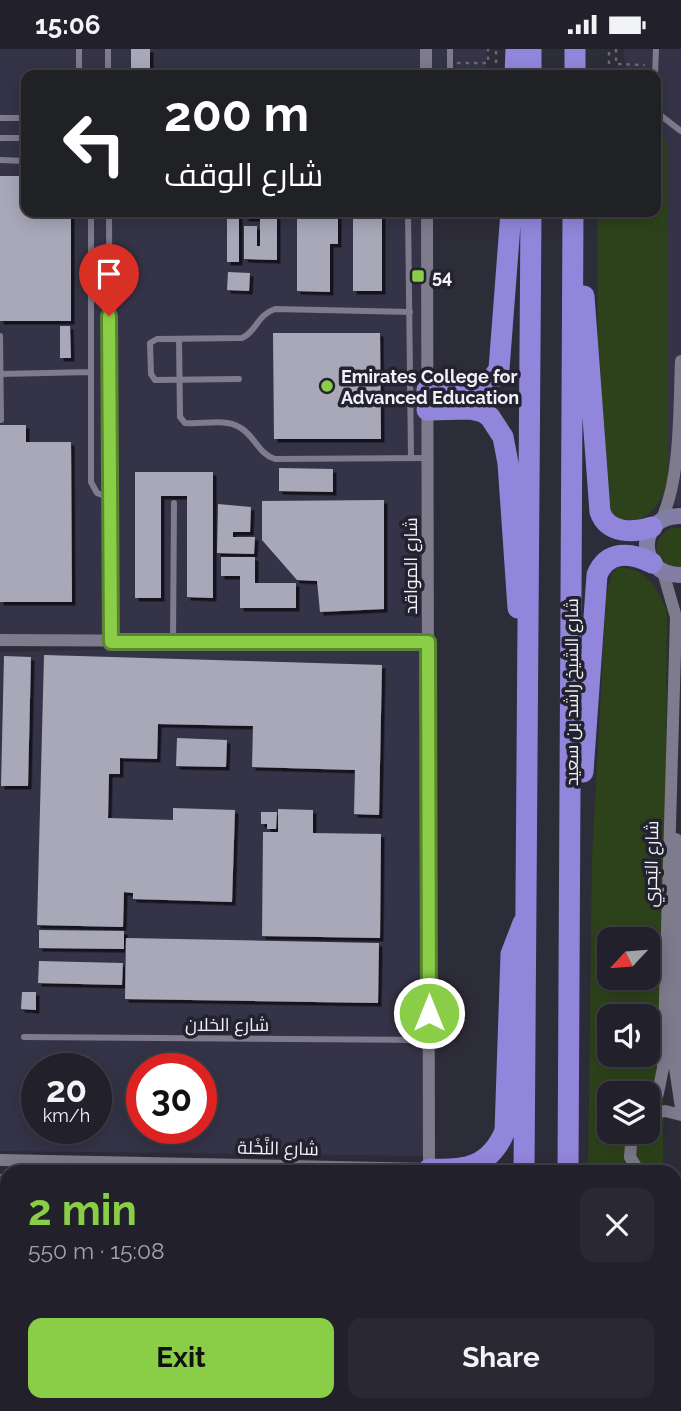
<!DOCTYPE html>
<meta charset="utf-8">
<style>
body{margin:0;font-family:Raleway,Cairo,sans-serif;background:#2a2933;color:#f1f3f6;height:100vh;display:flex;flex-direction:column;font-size:26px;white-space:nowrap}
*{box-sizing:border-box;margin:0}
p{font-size:23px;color:#a2a3a9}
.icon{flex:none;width:38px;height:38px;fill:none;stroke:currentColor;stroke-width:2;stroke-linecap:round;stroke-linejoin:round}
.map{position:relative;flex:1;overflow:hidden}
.sheet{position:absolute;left:0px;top:1116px;width:682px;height:247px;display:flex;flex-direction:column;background:#22212b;border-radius:21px 21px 0 0;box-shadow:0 4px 18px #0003,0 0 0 2px #3f3e47}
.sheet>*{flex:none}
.guide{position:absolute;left:21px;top:21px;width:640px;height:147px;border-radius:14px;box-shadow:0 4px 18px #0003,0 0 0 2px #3f3e47;background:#202124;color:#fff;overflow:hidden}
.needle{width:46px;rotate:244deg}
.buttons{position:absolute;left:597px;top:878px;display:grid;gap:14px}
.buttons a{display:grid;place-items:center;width:63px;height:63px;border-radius:14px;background:#22212b;box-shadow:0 4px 18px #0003,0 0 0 2px #3f3e47;font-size:35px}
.speed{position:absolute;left:21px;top:1004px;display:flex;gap:14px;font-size:35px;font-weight:700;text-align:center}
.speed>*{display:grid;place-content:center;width:91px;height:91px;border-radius:50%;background:#22212b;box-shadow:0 4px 18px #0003,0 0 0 2px #3f3e47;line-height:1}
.speed small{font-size:18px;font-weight:400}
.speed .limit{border:10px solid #d22;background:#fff;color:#111}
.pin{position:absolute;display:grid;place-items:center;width:60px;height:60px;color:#fff;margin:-72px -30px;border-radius:50% 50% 50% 0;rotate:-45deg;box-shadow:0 0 7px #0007}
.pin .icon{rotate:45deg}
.me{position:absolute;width:77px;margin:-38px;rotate:0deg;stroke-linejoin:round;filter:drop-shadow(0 0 5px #0008)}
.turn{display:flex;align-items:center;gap:24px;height:147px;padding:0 28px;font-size:32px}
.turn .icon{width:91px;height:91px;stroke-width:2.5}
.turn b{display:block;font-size:49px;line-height:60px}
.round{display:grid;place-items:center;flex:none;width:74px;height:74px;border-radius:14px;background:#2a2933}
.summary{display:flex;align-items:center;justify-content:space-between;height:119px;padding:0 28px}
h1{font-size:42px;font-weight:700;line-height:52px;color:#8ace47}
.button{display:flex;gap:14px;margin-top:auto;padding:14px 28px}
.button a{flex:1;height:80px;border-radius:14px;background:#8ace47;color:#111;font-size:28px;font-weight:700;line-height:80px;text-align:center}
.button a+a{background:#2a2933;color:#f1f3f6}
.status{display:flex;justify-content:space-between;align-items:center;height:49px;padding:0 35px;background:#22212b;direction:ltr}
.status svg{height:19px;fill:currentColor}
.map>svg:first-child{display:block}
.built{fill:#353347;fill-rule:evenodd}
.green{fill:#2d421a;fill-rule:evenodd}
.building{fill:#a9a8b9;filter:url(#shadow)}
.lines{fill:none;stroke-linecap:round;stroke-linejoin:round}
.path{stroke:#6a6975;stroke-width:2.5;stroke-dasharray:3.5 5;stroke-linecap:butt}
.lane{stroke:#7d7b8c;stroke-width:6}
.street{stroke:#7d7b8c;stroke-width:12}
.secondary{stroke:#837ea4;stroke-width:16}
.highway{stroke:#9286dc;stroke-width:21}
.route-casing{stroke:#5a862e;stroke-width:18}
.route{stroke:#8ace47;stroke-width:12}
.poi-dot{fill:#8ace47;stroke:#23222f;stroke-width:2.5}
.labels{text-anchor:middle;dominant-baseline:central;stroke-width:7;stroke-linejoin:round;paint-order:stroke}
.poi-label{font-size:18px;font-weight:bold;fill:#f2f1fb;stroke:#23222f;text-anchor:start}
.street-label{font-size:18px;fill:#f2f1fb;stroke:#23222f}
</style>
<div class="status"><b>15:06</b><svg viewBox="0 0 49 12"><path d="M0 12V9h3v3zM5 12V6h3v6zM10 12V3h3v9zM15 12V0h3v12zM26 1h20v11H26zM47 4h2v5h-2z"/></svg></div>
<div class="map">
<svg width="681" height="1362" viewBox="0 0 681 1362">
<defs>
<filter id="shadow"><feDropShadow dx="3.5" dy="3.5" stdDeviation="0" flood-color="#0009"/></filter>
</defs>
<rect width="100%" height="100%" fill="#2d2c39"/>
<path class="built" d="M 0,0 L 486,0 L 486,26 L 26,26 L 26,163 L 427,163 L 429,1107 L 0,1102 L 0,603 L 385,594 L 111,593 L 0,598 ZM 37,1020 L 96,1020 L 96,1080 L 37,1080 ZM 142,1020 L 201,1020 L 201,1080 L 142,1080 Z
M 624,0 L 681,0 L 681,459 L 652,449 L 656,26 L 625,26 Z"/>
<path class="green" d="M 656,83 L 665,88 L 668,100 L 668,430 C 662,454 652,465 630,477 L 614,474 L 607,460 L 598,311 L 597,163 L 656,163 Z
M 671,479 L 681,479 L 681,522 L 660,515 C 654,499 655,488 671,479 Z
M 617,519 C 644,517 658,539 667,562 L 663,1123 L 588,1124 L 592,809 L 606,546 L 612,525 ZM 609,891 L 648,891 L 648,929 L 609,929 ZM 609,968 L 648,968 L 648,1006 L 609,1006 ZM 609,1045 L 648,1045 L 648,1083 L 609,1083 Z
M 676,1319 L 681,1339 L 681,1362 L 633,1362 L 630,1356 L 676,1356 Z
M 460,1356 L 515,1356 L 516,1362 L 461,1362 Z"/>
<path class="building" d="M 131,0 L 150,0 L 150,26 L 131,26 Z
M 0,127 L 26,127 L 26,163 L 71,163 L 71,272 L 0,272 Z
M 227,163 L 239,163 L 239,213 L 227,213 Z
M 245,163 L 277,163 L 277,211 L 244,210 L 244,177 L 257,177 L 257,197 L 260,197 L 260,169 L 245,169 Z
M 297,163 L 338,163 L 338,195 L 330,195 L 330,243 L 297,242 Z
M 353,163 L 382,163 L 382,242 L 353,242 Z
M 228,223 L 250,224 L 249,242 L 227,241 Z
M 60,277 L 70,277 L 71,309 L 60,309 Z
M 273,284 L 380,284 L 381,390 L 274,390 Z
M 0,376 L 26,376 L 26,393 L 71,393 L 72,553 L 0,553 Z
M 279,419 L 333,420 L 333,443 L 279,442 Z
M 135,423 L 213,423 L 213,549 L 187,548 L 187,447 L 161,447 L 161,549 L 135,549 Z
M 384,451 L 384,560 L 320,563 L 317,532 L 297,531 L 262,491 L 262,452 Z
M 218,455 L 251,458 L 250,483 L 233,483 L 233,488 L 255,488 L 254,505 L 217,504 Z
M 221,508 L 255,508 L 255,534 L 296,534 L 296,559 L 240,559 L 240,527 L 221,527 Z
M 44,606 L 382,616 L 379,766 L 354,765 L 355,721 L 252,718 L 253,677 L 158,675 L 157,710 L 120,709 L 120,725 L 109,725 L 108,769 L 173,771 L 173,759 L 235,761 L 232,853 L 133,850 L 133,844 L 124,843 L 123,878 L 37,876 Z
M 4,607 L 31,608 L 28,737 L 1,737 Z
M 177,689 L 227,691 L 226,718 L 176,717 Z
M 278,760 L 313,761 L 313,784 L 381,785 L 380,889 L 262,887 L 263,783 L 278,783 Z
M 261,763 L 277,763 L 276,780 L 267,780 L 267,775 L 261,775 Z
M 39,881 L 124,882 L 124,900 L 39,899 Z
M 126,889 L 379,894 L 378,954 L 125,950 Z
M 39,912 L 123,914 L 122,936 L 38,934 Z
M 22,943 L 36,943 L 36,961 L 21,960 Z"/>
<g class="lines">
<path class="path" d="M 616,0 L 616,15 L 645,16
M 457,14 L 488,14 L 488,0
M 496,14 L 496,0
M 609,15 L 609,0"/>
<path class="lane" d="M 108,0 L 108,26
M 79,26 L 79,0
M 450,26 L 450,0
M 655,26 L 656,0
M 656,57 L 660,66 L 681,82
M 0,69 L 26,69
M 0,89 L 26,89
M 0,111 L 26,112
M 91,163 L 91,433 L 97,444 L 110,449
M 109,163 L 111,591
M 408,163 L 411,409
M 0,287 L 1,371
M 179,290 L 180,368 L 185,374 C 201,376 224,369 239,378 C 255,386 257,404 275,410 L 427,409
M 0,325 L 91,323
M 239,330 L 155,331 L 151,325 L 150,294 L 157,290 L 242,289 C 257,282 257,266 275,260 L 410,263
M 173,592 L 174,454
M 24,988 L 429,991
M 676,1236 L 681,1239
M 676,1256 L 681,1256
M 456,1356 L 457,1362"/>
<path class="street" d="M 426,0 L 426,26
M 427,163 L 429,1124
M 661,471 C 681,431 679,359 681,312
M 0,591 L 428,593
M 676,790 L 678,845 L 675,1019 L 681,1059
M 648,1065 L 658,1044 L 663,1019 L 676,568 L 663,523
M 648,1066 L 665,1062 L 681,1066
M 632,1083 L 630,1108 L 640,1124
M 0,1111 L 429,1120
M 0,1131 L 7,1131
M 676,1159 L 681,1133
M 676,1267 L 681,1303
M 676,1341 L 681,1360
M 439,1356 L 440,1362"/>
<path class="secondary" d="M 681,467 C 635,466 636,527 681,526"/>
<path class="highway" d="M 531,0 L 531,26
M 515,26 L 516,0
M 575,26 L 575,0
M 584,247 L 600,463 C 608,485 633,484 652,478
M 427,341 C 455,342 484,348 499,320 L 511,163
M 427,361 L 471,360 L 483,363 L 490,368 L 503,388 L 508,414 L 518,559
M 583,723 L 597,526 C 607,501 631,503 652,514
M 429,1120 C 465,1122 490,1118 505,1082 L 511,905 L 523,874
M 524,1124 L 531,163
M 568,1124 L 573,163
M 0,1302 L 7,1327
M 15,1356 L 17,1362
M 525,1356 L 526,1362
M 616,1356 L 619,1362"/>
</g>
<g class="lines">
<g class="route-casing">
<path id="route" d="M 109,267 L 111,593 L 428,593 L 429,964"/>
</g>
<use href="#route" class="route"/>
</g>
<g class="poi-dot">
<rect x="411" y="220" width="14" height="14" rx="3.5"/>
<circle cx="327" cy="337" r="7"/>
</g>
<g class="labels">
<g class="poi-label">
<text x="432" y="227">54</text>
<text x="341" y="327">Emirates College for<tspan x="341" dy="21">Advanced Education</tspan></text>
</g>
<g class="street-label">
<text transform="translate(410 517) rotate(-90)">شارع المواقد</text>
<text transform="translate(571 643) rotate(-90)">شارع الشيخ راشد بن سعيد</text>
<text transform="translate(651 815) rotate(-89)">شارع البَحرِي</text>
<text x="227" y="975">شارع الخلان</text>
<text transform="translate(278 1099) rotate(1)">شارع النَّخْلة</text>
</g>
</g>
</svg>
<div class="buttons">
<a><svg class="needle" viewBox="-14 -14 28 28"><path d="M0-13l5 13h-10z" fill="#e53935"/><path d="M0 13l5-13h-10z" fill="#a2a3a9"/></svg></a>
<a><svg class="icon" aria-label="sound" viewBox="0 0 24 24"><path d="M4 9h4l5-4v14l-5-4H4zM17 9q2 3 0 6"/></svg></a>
<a><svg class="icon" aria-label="layers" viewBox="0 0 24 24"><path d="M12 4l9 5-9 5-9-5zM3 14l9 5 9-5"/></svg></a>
</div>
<div class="speed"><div>20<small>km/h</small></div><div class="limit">30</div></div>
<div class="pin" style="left:109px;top:267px;background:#d93025"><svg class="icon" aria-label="arrive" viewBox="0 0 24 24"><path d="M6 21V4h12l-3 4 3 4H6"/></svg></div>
<svg class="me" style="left:429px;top:964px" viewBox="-20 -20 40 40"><circle r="17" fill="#8ace47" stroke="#fff" stroke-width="3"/><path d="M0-11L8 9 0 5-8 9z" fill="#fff"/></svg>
<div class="guide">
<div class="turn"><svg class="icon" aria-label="left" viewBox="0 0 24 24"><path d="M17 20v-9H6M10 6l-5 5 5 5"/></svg><div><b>200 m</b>شارع الوقف</div></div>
</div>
<section class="sheet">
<div class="summary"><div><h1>2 min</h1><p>550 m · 15:08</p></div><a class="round"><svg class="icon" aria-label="close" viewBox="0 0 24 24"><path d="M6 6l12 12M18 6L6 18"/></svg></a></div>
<div class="button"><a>Exit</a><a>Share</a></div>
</section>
</div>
